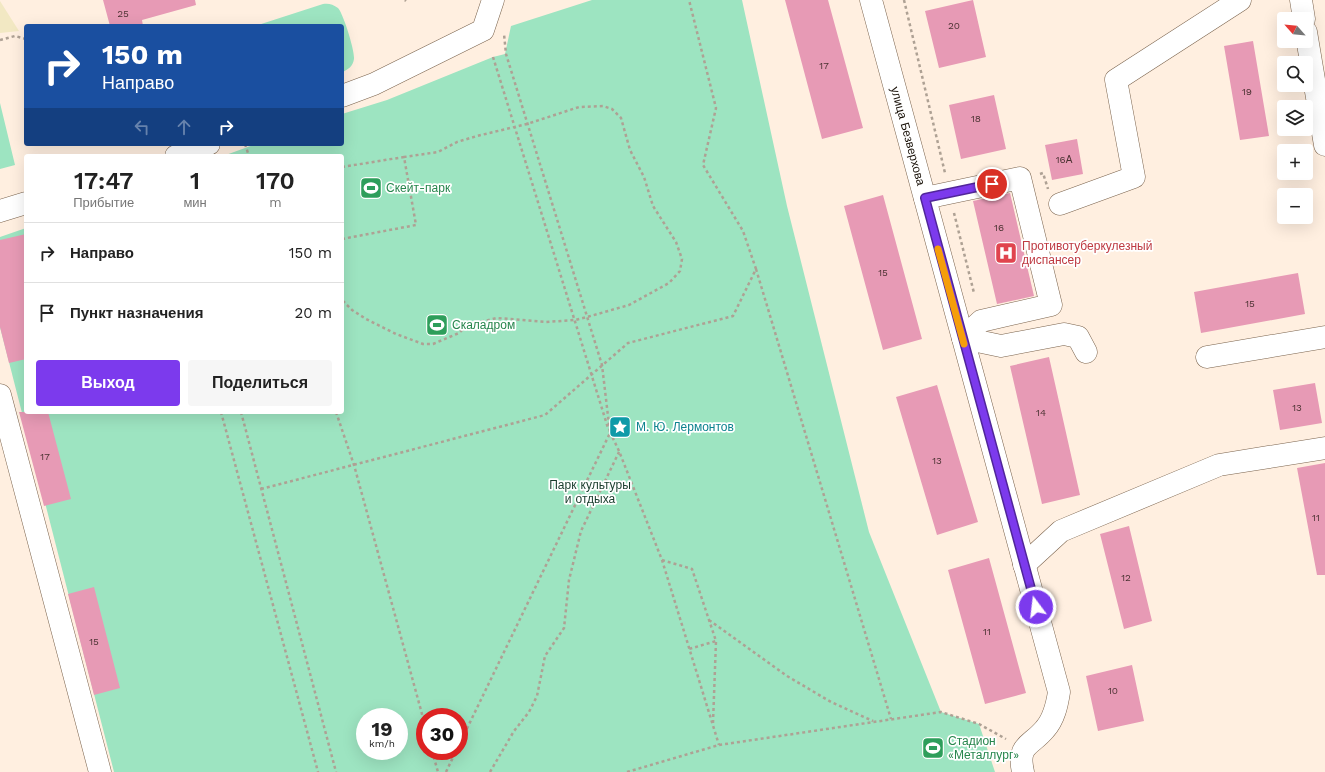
<!DOCTYPE html>
<html lang="ru">
<meta charset="utf-8">
<style>
body{margin:0;font-family:"Work Sans",sans-serif;background:#f6f6f6;color:#222;height:100vh;display:flex;flex-direction:column;font-size:15px;white-space:nowrap}
*{box-sizing:border-box;margin:0}
p{font-size:13px;color:#767676}
.icon{flex:none;width:22px;height:22px;fill:none;stroke:currentColor;stroke-width:2;stroke-linecap:round;stroke-linejoin:round}
.map{position:relative;flex:1;overflow:hidden}
.details{position:absolute;left:24px;top:154px;width:320px;height:260px;display:flex;flex-direction:column;background:#fff;border-radius:4px;box-shadow:0 4px 16px #0002}
.details>*{flex:none}
.guide{position:absolute;left:24px;top:24px;width:320px;height:122px;border-radius:4px;box-shadow:0 4px 16px #0002;background:#1a4fa0;color:#fff;overflow:hidden}
.needle{width:26px;rotate:297deg}
.tools{position:absolute;left:1277px;top:12px;display:grid;gap:8px}
.tools a{display:grid;place-items:center;width:36px;height:36px;border-radius:4px;background:#fff;box-shadow:0 4px 16px #0002;font-size:20px}
.speed{position:absolute;left:356px;top:708px;display:flex;gap:8px;font-size:20px;font-weight:700;text-align:center}
.speed>*{display:grid;place-content:center;width:52px;height:52px;border-radius:50%;background:#fff;box-shadow:0 4px 16px #0002;line-height:1}
.speed small{font-size:10px;font-weight:400}
.speed .limit{border:6px solid #d22;background:#fff;color:#111}
.pin{position:absolute;display:grid;place-items:center;width:34px;height:34px;color:#fff;margin:-17px;border:2px solid #fff;border-radius:50%;box-shadow:0 1px 4px #0007}
.me{position:absolute;width:44px;margin:-22px;rotate:345deg;stroke-linejoin:round;filter:drop-shadow(0 0 3px #0008)}
.turn{display:flex;align-items:center;gap:14px;height:84px;padding:0 12px;font-size:18px}
.turn .icon{width:52px;height:52px;stroke-width:2.5}
.turn b{display:block;font-size:28px;line-height:34px}
.lanes{display:flex;align-items:center;height:38px;padding:0 12px;background:#0003;justify-content:center;gap:20px;direction:ltr}
.lanes .off{opacity:.35}
.eta{display:flex;justify-content:space-evenly;align-items:center;height:68px;text-align:center}
.eta b{font-size:24px;font-weight:600;line-height:28px}
.button{display:flex;gap:8px;margin-top:auto;padding:8px 12px}
.button a{flex:1;height:46px;border-radius:4px;background:#7c3aed;color:#fff;font-size:16px;font-weight:600;line-height:46px;text-align:center}
.button a+a{background:#f6f6f6;color:#222}
ul{padding:0;list-style:none}
li{display:flex;align-items:center;gap:12px;height:60px;padding:0 12px;border-top:1px solid #e0e0e0}
li div{flex:1}
li b{display:block;font-size:15px}
li em{font-style:normal}
.map>svg:first-child{display:block}
.green{fill:#9de4c1;fill-rule:evenodd}
.sand{fill:#f2e8c3}
.building{fill:#e79ab5}
.lines{fill:none;stroke-linecap:round;stroke-linejoin:round}
.minor-casing{stroke:#7a634d;stroke-width:23}
.path{stroke:#aea194;stroke-width:2.5;stroke-dasharray:3 3;stroke-linecap:butt}
.minor{stroke:#fff;stroke-width:22}
.route-casing{stroke:#51269a;stroke-width:10}
.route{stroke:#7c3aed;stroke-width:7}
.slow{stroke:#f59e0b;stroke-width:7}
.labels{text-anchor:middle;dominant-baseline:central;stroke-width:3.5;stroke-linejoin:round;paint-order:stroke}
.number-label{font-size:10px;fill:#4b3232}
.street-label{font-size:12px;fill:#170f06;stroke:#fff}
.leisure-label{font-size:12px;fill:#27864d;stroke:#fff;text-anchor:start}
.health-label{font-size:12px;fill:#be3a42;stroke:#fff;text-anchor:start}
.culture-label{font-size:12px;fill:#0d838f;stroke:#fff;text-anchor:start}
.park-label{font-size:12px;fill:#183c2c;stroke:#fff}
</style>
<div class="map">
<svg width="1325" height="772" viewBox="0 0 1325 772">
<rect width="100%" height="100%" fill="#ffefe0"/>
<path class="green" d="M 592,0 L 742,0 L 787,206 L 869,532 L 941,712 L 979,724 L 995,772 L 114,772 L 0,327 L 0,237 L 26,228 L 26,412 L 342,412 L 342,156 L 223,156 L 256,144 L 342,144 L 342,114 L 387,100 L 493,57 L 505,54 L 511,26 ZM 365,717 L 399,717 L 399,751 L 365,751 ZM 425,717 L 459,717 L 459,751 L 425,751 Z
M 323,4 C 328,3 333,4 338,8 C 343,13 355,51 354,59 C 353,66 348,70 342,72 L 342,26 L 255,26 Z
M 0,103 L 15,165 L 0,169 Z"/>
<path class="sand" d="M 0,1 L 19,31 L 0,33 Z"/>
<path class="building" d="M 103,0 L 195,0 L 196,5 L 142,20 L 143,26 L 110,26 Z
M 785,0 L 828,0 L 863,128 L 822,139 Z
M 973,0 L 986,57 L 939,68 L 925,11 Z
M 1253,41 L 1269,136 L 1240,140 L 1224,46 Z
M 994,95 L 1006,149 L 961,159 L 949,105 Z
M 1077,139 L 1083,174 L 1052,180 L 1045,145 Z
M 1010,193 L 1034,296 L 997,304 L 973,201 Z
M 883,195 L 922,339 L 883,350 L 844,206 Z
M 26,234 L 26,359 L 9,363 L 0,327 L 0,240 Z
M 1298,273 L 1305,314 L 1201,333 L 1194,292 Z
M 1049,357 L 1080,495 L 1042,504 L 1010,366 Z
M 1315,383 L 1322,423 L 1280,430 L 1273,390 Z
M 937,385 L 978,522 L 937,535 L 896,397 Z
M 19,412 L 48,412 L 71,499 L 44,506 Z
M 1325,463 L 1325,575 L 1317,575 L 1297,468 Z
M 1129,526 L 1152,621 L 1124,629 L 1100,534 Z
M 989,558 L 1026,693 L 985,704 L 948,570 Z
M 94,587 L 120,688 L 94,695 L 68,594 Z
M 1132,665 L 1144,721 L 1098,731 L 1086,676 Z"/>
<g class="lines">
<g class="minor-casing">
<g id="minor">
<path id="s1" d="M 871,0 L 1059,692 C 1057,705 1054,719 1045,729 C 1030,747 1017,744 1023,772"/>
<path d="M 1301,0 L 1304,19"/>
<path d="M 1306,32 L 1325,145"/>
<path d="M 342,96 L 374,84 L 483,30 L 493,0"/>
<path d="M 176,156 L 209,144"/>
<path d="M 925,198 L 1020,178 L 1051,305 L 981,321 L 963,338"/>
<path d="M 1060,204 L 1134,177 L 1116,80 L 1240,0"/>
<path d="M 0,211 L 26,203"/>
<path d="M 963,338 L 1001,346 L 1064,334 L 1078,337 L 1086,352"/>
<path d="M 1207,357 L 1325,337"/>
<path d="M 0,395 L 100,772"/>
<path d="M 1024,565 L 1061,531 L 1219,465 L 1325,448"/>
</g>
</g>
<path class="path" d="M 405,0 L 406,1
M 904,0 L 945,173
M 0,40 L 15,36 L 26,39
M 493,57 L 608,428
M 245,144 L 249,156
M 342,167 L 404,157
M 1040,174 L 1043,173 L 1048,189
M 954,213 L 974,293
M 342,239 L 416,225 L 404,157 L 438,152 L 457,142 L 477,136 L 527,124 L 579,107 L 603,106 L 612,109 L 621,118 L 630,150 L 644,177 L 653,206 L 676,242 L 682,259 L 680,271 L 669,283 L 629,305 L 587,317 L 575,320 L 546,322 L 497,318 L 467,325 L 459,333 L 433,344 L 423,344 L 396,334 L 366,319 L 352,310 L 342,300
M 756,269 L 891,719
M 221,412 L 318,772
M 241,412 L 336,772
M 336,412 L 354,465 L 425,725
M 610,432 L 619,451 L 662,560 L 719,745
M 261,489 L 545,415 L 628,343 L 733,316 L 756,269 L 743,231 L 703,165 L 716,108 L 689,0
M 662,560 L 692,569 L 716,641 L 689,649
M 709,620 L 787,676 L 831,702 L 873,721
M 713,723 L 716,641
M 459,745 L 610,433 L 602,365 L 506,54 L 504,34
M 432,751 L 438,772
M 446,772 L 456,751
M 490,772 L 514,731 L 529,712 L 537,696 L 545,656 L 564,628 L 569,580 L 581,531 L 619,452
M 627,772 L 719,745 L 941,712 L 979,724 L 1006,739"/>
<use href="#minor" class="minor"/>
</g>
<g class="lines">
<g class="route-casing">
<path id="route" d="M 992,184 L 925,198 L 1036,607"/>
</g>
<use href="#route" class="route"/>
<path class="slow" d="M 938,249 L 964,344"/>
</g>
<defs>
<g id="stadium-square" transform="scale(1.15)"><rect x="-9" y="-9" width="18" height="18" rx="4" fill="#2e9e5b" stroke="#fff"/><path d="M0-5a6.5 5 0 1 0 0 10a6.5 5 0 1 0 0-10ZM-3.5-1.8h7v3.6h-7Z" fill="#fff"/></g>
<g id="hospital-square" transform="scale(1.15)"><rect x="-9" y="-9" width="18" height="18" rx="4" fill="#e0444e" stroke="#fff"/><path d="M-5-5h3v3.5h4V-5h3V5h-3V1.5h-4V5h-3Z" fill="#fff"/></g>
<g id="sight-square" transform="scale(1.15)"><rect x="-9" y="-9" width="18" height="18" rx="4" fill="#0f9aa8" stroke="#fff"/><path d="M0-6L1.8-2.2L6-1.7L2.9 1.2L3.7 5.4L0 3.3L-3.7 5.4L-2.9 1.2L-6-1.7L-1.8-2.2Z" fill="#fff"/></g>
</defs>
<g fill-rule="evenodd">
<use href="#stadium-square" x="371" y="188"/>
<use href="#hospital-square" x="1006" y="253"/>
<use href="#stadium-square" x="437" y="325"/>
<use href="#sight-square" x="620" y="427"/>
<use href="#stadium-square" x="933" y="748"/>
</g>
<g class="labels">
<g class="number-label">
<text x="123" y="13">25</text>
<text x="954" y="25">20</text>
<text x="824" y="65">17</text>
<text x="1247" y="91">19</text>
<text x="976" y="118">18</text>
<text x="1064" y="159">16А</text>
<text x="999" y="227">16</text>
<text x="883" y="272">15</text>
<text x="1250" y="303">15</text>
<text x="1297" y="407">13</text>
<text x="1041" y="412">14</text>
<text x="45" y="456">17</text>
<text x="937" y="460">13</text>
<text x="1316" y="517">11</text>
<text x="1126" y="577">12</text>
<text x="987" y="631">11</text>
<text x="94" y="641">15</text>
<text x="1113" y="690">10</text>
</g>
<g class="street-label">
<text stroke="none"><textPath href="#s1" startOffset="141">улица Безверхова</textPath></text>
</g>
<g class="leisure-label">
<text x="386" y="188">Скейт-парк</text>
<text x="452" y="325">Скаладром</text>
<text x="948" y="741">Стадион<tspan x="948" dy="14">«Металлург»</tspan></text>
</g>
<g class="health-label">
<text x="1022" y="246">Противотуберкулезный<tspan x="1022" dy="14">диспансер</tspan></text>
</g>
<g class="culture-label">
<text x="636" y="427">М. Ю. Лермонтов</text>
</g>
<g class="park-label">
<text x="590" y="485">Парк культуры<tspan x="590" dy="14">и отдыха</tspan></text>
</g>
</g>
</svg>
<div class="tools">
<a><svg class="needle" viewBox="-14 -14 28 28"><path d="M0-13l5 13h-10z" fill="#e53935"/><path d="M0 13l5-13h-10z" fill="#767676"/></svg></a>
<a><svg class="icon" aria-label="search" viewBox="0 0 24 24"><circle cx="10" cy="10" r="6"/><path d="M15 15l6 6"/></svg></a>
<a><svg class="icon" aria-label="layers" viewBox="0 0 24 24"><path d="M12 4l9 5-9 5-9-5zM3 14l9 5 9-5"/></svg></a>
<a>+</a>
<a>−</a>
</div>
<div class="speed"><div>19<small>km/h</small></div><div class="limit">30</div></div>
<div class="pin" style="left:992px;top:184px;background:#d93025"><svg class="icon" aria-label="arrive" viewBox="0 0 24 24"><path d="M6 21V4h12l-3 4 3 4H6"/></svg></div>
<svg class="me" style="left:1036px;top:607px" viewBox="-20 -20 40 40"><circle r="17" fill="#7c3aed" stroke="#fff" stroke-width="3"/><path d="M0-11L8 9 0 5-8 9z" fill="#fff"/></svg>
<div class="guide">
<div class="turn"><svg class="icon" aria-label="right" viewBox="0 0 24 24"><path d="M7 20v-9h11M14 6l5 5-5 5"/></svg><div><b>150 m</b>Направо</div></div>
<div class="lanes"><svg class="icon off" aria-label="left" viewBox="0 0 24 24"><path d="M17 20v-9H6M10 6l-5 5 5 5"/></svg><svg class="icon off" aria-label="ahead" viewBox="0 0 24 24"><path d="M12 20V5M6 11l6-6 6 6"/></svg><svg class="icon" aria-label="right" viewBox="0 0 24 24"><path d="M7 20v-9h11M14 6l5 5-5 5"/></svg></div>
</div>
<section class="details">
<div class="eta">
<div><b>17:47</b><p>Прибытие</p></div>
<div><b>1</b><p>мин</p></div>
<div><b>170</b><p>m</p></div>
</div>
<ul>
<li><svg class="icon" aria-label="right" viewBox="0 0 24 24"><path d="M7 20v-9h11M14 6l5 5-5 5"/></svg><div><b>Направо</b></div><em>150 m</em></li>
<li><svg class="icon" aria-label="arrive" viewBox="0 0 24 24"><path d="M6 21V4h12l-3 4 3 4H6"/></svg><div><b>Пункт назначения</b></div><em>20 m</em></li>
</ul>
<div class="button"><a>Выход</a><a>Поделиться</a></div>
</section>
</div>
